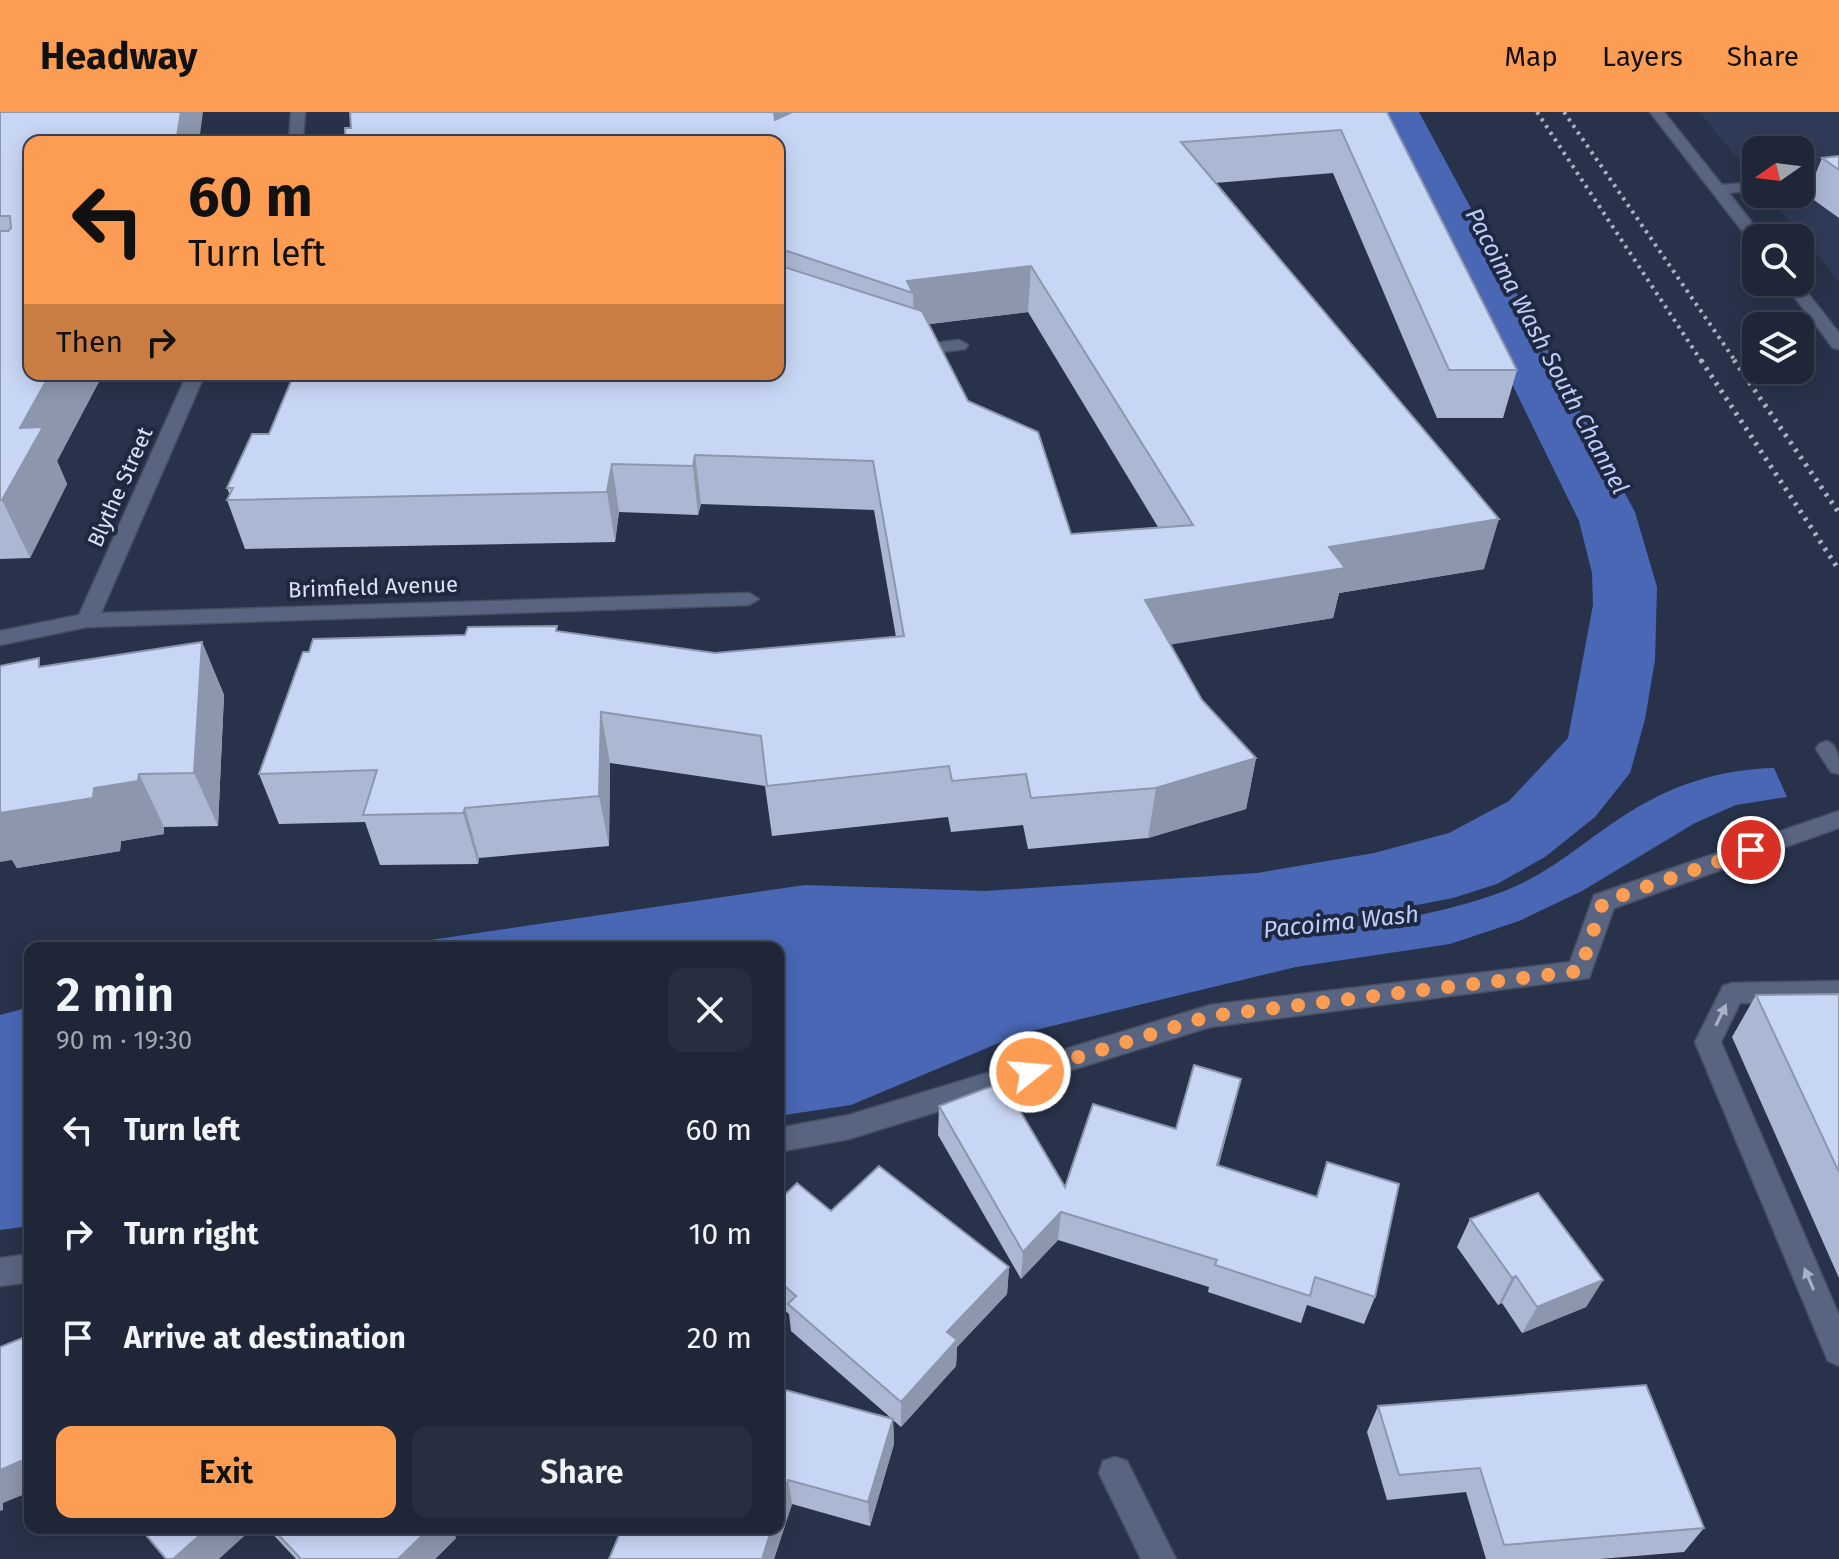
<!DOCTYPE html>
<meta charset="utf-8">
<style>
body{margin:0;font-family:"Fira Sans",sans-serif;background:#262e40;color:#f1f3f6;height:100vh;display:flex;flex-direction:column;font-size:30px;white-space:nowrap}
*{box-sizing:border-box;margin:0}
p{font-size:26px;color:#a1a5ae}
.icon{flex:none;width:44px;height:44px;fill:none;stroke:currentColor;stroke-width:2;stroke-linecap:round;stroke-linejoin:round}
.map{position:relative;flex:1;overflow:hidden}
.panel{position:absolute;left:24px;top:830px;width:760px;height:592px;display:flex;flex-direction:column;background:#1e2638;border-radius:16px;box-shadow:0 4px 20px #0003,0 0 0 2px #3c4353}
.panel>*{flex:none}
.hud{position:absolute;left:24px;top:24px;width:760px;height:244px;border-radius:16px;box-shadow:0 4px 20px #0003,0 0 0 2px #3c4353;background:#fc9d53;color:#111;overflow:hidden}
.needle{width:52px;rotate:256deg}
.tools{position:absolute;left:1742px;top:24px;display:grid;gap:16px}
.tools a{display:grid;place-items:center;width:72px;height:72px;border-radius:16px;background:#1e2638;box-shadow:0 4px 20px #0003,0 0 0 2px #3c4353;font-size:40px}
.pin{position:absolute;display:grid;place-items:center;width:68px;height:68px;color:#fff;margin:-34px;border:4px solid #fff;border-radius:50%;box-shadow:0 2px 8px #0007}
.me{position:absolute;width:88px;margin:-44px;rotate:73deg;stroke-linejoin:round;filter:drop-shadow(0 0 6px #0008)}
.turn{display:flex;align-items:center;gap:28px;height:168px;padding:0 32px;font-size:36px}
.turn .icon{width:104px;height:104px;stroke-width:2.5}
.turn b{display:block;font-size:56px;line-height:68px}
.then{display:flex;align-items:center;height:76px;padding:0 32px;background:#0003;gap:16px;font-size:30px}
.round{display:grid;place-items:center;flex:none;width:84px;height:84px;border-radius:16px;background:#262e40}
.head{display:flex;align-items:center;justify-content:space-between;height:136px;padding:0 32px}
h1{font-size:48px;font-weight:600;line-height:60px}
.primary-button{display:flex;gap:16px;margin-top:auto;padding:16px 32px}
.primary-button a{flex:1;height:92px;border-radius:16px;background:#fc9d53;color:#111;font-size:32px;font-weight:600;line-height:92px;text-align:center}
.primary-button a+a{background:#262e40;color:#f1f3f6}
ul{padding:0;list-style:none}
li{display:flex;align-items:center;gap:24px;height:104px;padding:0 32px}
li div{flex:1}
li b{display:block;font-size:30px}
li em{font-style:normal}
header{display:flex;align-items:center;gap:48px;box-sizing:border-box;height:112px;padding:0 40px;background:#fc9d53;color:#111}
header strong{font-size:38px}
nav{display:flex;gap:44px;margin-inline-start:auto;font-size:28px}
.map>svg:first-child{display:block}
.built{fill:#303b59}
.water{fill:#4967b4}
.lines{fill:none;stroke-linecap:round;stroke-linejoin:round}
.minor-casing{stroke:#464e62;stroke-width:3}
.minor{fill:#596580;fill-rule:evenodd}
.rail-far1{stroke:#a9b1c2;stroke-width:4;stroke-dasharray:3 5;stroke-linecap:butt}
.rail{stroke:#a9b1c2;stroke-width:5;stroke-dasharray:3 6;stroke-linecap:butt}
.wall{fill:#acb8d3;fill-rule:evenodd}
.shaded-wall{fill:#8c96ac}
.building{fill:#c8d6f5;stroke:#8c96ac;stroke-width:2}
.oneway{fill:#a7b0c4}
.route{stroke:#fc9d53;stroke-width:14;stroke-dasharray:0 25.2}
.labels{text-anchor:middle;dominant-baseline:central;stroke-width:8;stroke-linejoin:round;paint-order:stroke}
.street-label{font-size:22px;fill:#dbe2f1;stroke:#1f2840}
.water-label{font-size:24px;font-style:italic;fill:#bccffa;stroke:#1f2840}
</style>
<header>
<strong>Headway</strong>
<nav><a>Map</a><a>Layers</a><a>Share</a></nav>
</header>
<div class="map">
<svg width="1839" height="1447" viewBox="0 0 1839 1447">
<rect width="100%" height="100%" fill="#28334b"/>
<path class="built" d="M 1699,0 L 1839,0 L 1839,169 L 1767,82 L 1800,82 L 1800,38 L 1756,38 L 1756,69 Z"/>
<path class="water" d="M 1379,0 L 1419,0 L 1635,400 L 1657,475 L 1655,548 L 1645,607 L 1630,661 L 1595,705 L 1545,745 L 1497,772 L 1453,786 L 1291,817 L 1288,820 L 1293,824 C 1364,813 1440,804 1507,778 C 1555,759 1592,722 1636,696 C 1679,671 1724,657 1774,656 L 1787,685 L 1736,693 L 1695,711 L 1582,779 L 1519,809 L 1450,832 L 1296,855 L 1023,921 L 851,993 L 778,1004 L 778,836 L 376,836 L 805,773 L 985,779 L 1257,761 L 1374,741 L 1449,721 L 1509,689 L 1568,626 L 1593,493 L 1592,461 L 1579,409 Z
M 30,895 L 30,1114 L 0,1118 L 0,903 Z"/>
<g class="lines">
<g class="minor-casing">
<path id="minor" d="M 291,0 L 305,0 L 303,30 L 289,30 Z
M 1650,0 L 1664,0 L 1722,73 L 1756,70 L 1756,78 L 1729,81 L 1764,126 L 1756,126 L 1756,131 L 1750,129 Z
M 1839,61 L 1839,69 L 1800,73 L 1800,65 Z
M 1783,170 L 1799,170 L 1839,221 L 1839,237 L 1833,236 Z
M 959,228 L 968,233 L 965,237 L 918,243 L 899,235 L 908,230 L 919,233 Z
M 187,262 L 205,262 L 101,501 L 749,481 L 759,487 L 749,493 L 87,515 L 0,533 L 0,519 L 79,503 Z
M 1827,629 C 1839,634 1839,648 1839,662 L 1831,660 L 1816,637 L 1819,632 Z
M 1839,699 L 1839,716 L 1614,796 L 1589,866 L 1210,915 L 849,1027 L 778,1040 L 778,1016 L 849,1003 L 1210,893 L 1570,850 L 1594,783 Z
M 1839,869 L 1839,889 L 1740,891 L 1721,930 L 1839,1203 L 1839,1254 L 1828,1249 L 1695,930 L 1723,874 L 1732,871 Z
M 30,1142 L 30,1170 L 0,1174 L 0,1146 Z
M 1115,1345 L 1127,1349 L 1176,1447 L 1141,1447 L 1099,1361 L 1103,1349 Z"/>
</g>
<use href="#minor" class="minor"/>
<path class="rail-far1" d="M 1537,0 L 1702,250
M 1564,0 L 1736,250"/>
<path class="rail" d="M 1701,248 L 1839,458
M 1734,248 L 1839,401"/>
</g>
<path class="wall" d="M 0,0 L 30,262 L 103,262 L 57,349 L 67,372 L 30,446 L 0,447 Z
M 1387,0 L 1517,258 L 1503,306 L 1437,306 L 1333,61 L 1215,71 L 1484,457 L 1339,481 L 1333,506 L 1170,532 L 1202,588 L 1256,646 L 1246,697 L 1148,726 L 1028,737 L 1023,713 L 951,720 L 948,705 L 772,724 L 765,674 L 610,651 L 609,734 L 479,746 L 478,752 L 380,753 L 365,710 L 279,712 L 259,662 L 309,540 L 465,523 L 558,519 L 715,541 L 896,525 L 874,398 L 701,392 L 698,403 L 619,400 L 615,430 L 245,437 L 227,388 L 230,383 L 227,376 L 269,322 L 778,262 L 778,30 ZM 1028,200 L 1158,415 L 1071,422 L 968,289 L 929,212 Z
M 1839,44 L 1839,106 L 1807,83 L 1822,46 Z
M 202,530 L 224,583 L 218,714 L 164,715 L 164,722 L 121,729 L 120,739 L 17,756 L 12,748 L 43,554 Z
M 1839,882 L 1839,1166 L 1732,925 L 1756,883 Z
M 939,994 L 1065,1075 L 1176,1017 L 1234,996 L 1218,1054 L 1316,1085 L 1327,1050 L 1375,1185 L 1364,1212 L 1307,1193 L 1301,1211 L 1208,1180 L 1209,1175 L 1058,1128 L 1021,1167 L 938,1023 Z
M 778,1089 L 831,1099 L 1009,1155 L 1007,1182 L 957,1235 L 956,1254 L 901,1315 L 893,1308 L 894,1332 L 870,1414 L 792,1392 L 774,1447 L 609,1447 L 778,1276 L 891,1306 L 791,1219 L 789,1202 L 778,1192 Z
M 1470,1107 L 1603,1168 L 1586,1195 L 1522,1221 L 1502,1191 L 1498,1193 L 1457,1135 Z
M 1378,1294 L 1704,1416 L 1684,1440 L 1600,1447 L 1486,1447 L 1466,1380 L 1387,1388 L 1367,1320 Z
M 267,1416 L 451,1416 L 456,1426 L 435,1447 L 296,1447 Z"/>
<path class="shaded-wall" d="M 181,0 L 203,0 L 199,30 L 176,30 Z
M 774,0 L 804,0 L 778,35 Z
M 1031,154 L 1028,200 L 914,214 L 913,181 L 907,169 Z
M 50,262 L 103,262 L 57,349 L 67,372 L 30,446 L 2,388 L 20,316 Z
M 695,343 L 701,392 L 698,403 L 693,354 Z
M 612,352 L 619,400 L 615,430 L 607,380 Z
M 1499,407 L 1484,457 L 1339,481 L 1333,506 L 1138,538 L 1145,488 L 1329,435 Z
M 202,530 L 224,583 L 218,714 L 194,661 Z
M 601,600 L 610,651 L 609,734 L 599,684 Z
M 1256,646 L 1246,697 L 1148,726 L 1156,676 Z
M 139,662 L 164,715 L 164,722 L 121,729 L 120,739 L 17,756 L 12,748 L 0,750 L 0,701 L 94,676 Z
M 465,696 L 479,746 L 478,752 L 463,701 Z
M 1241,967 L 1234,996 L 1211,1082 L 1217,1053 Z
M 1061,1100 L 1058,1128 L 1021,1167 L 1023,1140 Z
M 1009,1155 L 1007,1182 L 957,1235 L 956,1254 L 901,1315 L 901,1290 L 947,1220 Z
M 1516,1164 L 1502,1191 L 1498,1193 L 1512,1166 Z
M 1603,1168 L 1586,1195 L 1522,1221 L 1537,1195 Z
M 893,1307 L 894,1332 L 870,1414 L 868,1390 Z
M 30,1345 L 30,1380 L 3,1391 L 3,1398 L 0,1399 L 0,1358 Z
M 788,1368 L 792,1392 L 774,1447 L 762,1447 L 772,1416 L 778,1416 L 778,1399 Z
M 208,1416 L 253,1416 L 219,1447 L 173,1447 Z
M 430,1416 L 451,1416 L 456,1426 L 435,1447 L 398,1447 Z"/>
<path class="building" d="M 0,0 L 181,0 L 176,30 L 30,30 L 30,262 L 50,262 L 20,316 L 43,315 L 2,388 L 0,388 L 0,119 L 8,119 L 11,116 L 10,104 L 0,104 Z
M 350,0 L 774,0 L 775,8 L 792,0 L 1387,0 L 1517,258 L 1449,258 L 1341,18 L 1181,30 L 1499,407 L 1329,435 L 1345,456 L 1145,488 L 1202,588 L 1256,646 L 1156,676 L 1031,686 L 1026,662 L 952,669 L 949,654 L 767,674 L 761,624 L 601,600 L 599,684 L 465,696 L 463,701 L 363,703 L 377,658 L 259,662 L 303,540 L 309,540 L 313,527 L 465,523 L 468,515 L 557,514 L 556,519 L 715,541 L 904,524 L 873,349 L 695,343 L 693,354 L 612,352 L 607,380 L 227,388 L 233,376 L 227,376 L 252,322 L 269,322 L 294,262 L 778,262 L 778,153 L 922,199 L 968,289 L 1038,320 L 1071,422 L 1193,413 L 1031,154 L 907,169 L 913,181 L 778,136 L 778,30 L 345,30 L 345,16 L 351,16 Z
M 1839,44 L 1839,58 L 1822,46 Z
M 202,530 L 194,661 L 139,662 L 138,669 L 94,676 L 93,686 L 0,701 L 0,554 L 39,546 L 39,555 Z
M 1839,882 L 1839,1060 L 1756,883 Z
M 1194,953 L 1241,967 L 1217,1053 L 1317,1085 L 1327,1050 L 1399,1072 L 1375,1185 L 1315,1165 L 1310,1184 L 1215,1153 L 1217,1148 L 1061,1100 L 1023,1140 L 939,994 L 1003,970 L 1065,1075 L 1093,992 L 1176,1017 Z
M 879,1054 L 1009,1155 L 947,1220 L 957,1228 L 901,1290 L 788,1192 L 796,1184 L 778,1168 L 778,1089 L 797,1071 L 831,1099 Z
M 1538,1081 L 1603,1168 L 1537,1195 L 1516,1164 L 1512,1166 L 1470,1107 Z
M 30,1223 L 30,1345 L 0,1358 L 0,1235 Z
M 1646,1273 L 1704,1416 L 1504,1433 L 1480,1356 L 1399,1363 L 1378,1294 Z
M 778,1276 L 893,1307 L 868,1390 L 788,1368 L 778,1399 Z
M 140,1416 L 208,1416 L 173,1447 L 166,1447 Z
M 272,1416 L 430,1416 L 398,1447 L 301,1447 Z
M 622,1416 L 772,1416 L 762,1447 L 609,1447 Z"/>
<defs><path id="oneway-solid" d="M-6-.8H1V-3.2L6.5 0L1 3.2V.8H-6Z" transform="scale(2)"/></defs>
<g class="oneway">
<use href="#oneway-solid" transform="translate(1721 903) rotate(-64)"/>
<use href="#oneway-solid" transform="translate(1809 1167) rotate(-113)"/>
</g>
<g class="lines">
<path class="route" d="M 1030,960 L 1210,904 L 1580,859 L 1603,790 L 1751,738"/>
</g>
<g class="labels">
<g class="street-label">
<text transform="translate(120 375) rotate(-66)">Blythe Street</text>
<text transform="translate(373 475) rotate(-2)">Brimfield Avenue</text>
</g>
<g class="water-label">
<text transform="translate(1547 239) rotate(62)">Pacoima Wash South Channel</text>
<text transform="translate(1341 810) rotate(-6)">Pacoima Wash</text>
</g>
</g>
</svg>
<div class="tools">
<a><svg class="needle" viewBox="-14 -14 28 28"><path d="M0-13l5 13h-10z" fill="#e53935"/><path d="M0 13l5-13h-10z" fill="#a1a5ae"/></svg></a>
<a><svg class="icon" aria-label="search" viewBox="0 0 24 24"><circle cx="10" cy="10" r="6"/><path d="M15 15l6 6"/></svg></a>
<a><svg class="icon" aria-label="layers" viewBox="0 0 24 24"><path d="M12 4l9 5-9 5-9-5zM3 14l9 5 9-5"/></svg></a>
</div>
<div class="pin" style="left:1751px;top:738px;background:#d93025"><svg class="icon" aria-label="arrive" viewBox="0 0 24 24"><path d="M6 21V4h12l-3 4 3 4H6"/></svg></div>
<svg class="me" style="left:1030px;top:960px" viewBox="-20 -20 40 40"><circle r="17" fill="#fc9d53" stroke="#fff" stroke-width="3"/><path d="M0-11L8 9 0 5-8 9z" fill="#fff"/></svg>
<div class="hud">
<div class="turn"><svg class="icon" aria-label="left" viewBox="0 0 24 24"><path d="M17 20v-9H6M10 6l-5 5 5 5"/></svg><div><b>60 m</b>Turn left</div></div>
<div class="then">Then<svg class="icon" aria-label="right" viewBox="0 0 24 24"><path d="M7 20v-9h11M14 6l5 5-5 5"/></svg></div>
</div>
<section class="panel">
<div class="head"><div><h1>2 min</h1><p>90 m · 19:30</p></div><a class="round"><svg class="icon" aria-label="close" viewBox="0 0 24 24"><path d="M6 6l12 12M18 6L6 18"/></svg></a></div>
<ul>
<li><svg class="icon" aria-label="left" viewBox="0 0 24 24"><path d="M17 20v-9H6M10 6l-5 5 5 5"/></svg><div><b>Turn left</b></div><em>60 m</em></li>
<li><svg class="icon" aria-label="right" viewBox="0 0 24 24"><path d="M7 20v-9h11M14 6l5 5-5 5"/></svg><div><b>Turn right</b></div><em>10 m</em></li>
<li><svg class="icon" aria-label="arrive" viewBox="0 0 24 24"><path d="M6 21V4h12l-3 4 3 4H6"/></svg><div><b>Arrive at destination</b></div><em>20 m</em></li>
</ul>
<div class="primary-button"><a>Exit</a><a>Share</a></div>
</section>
</div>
